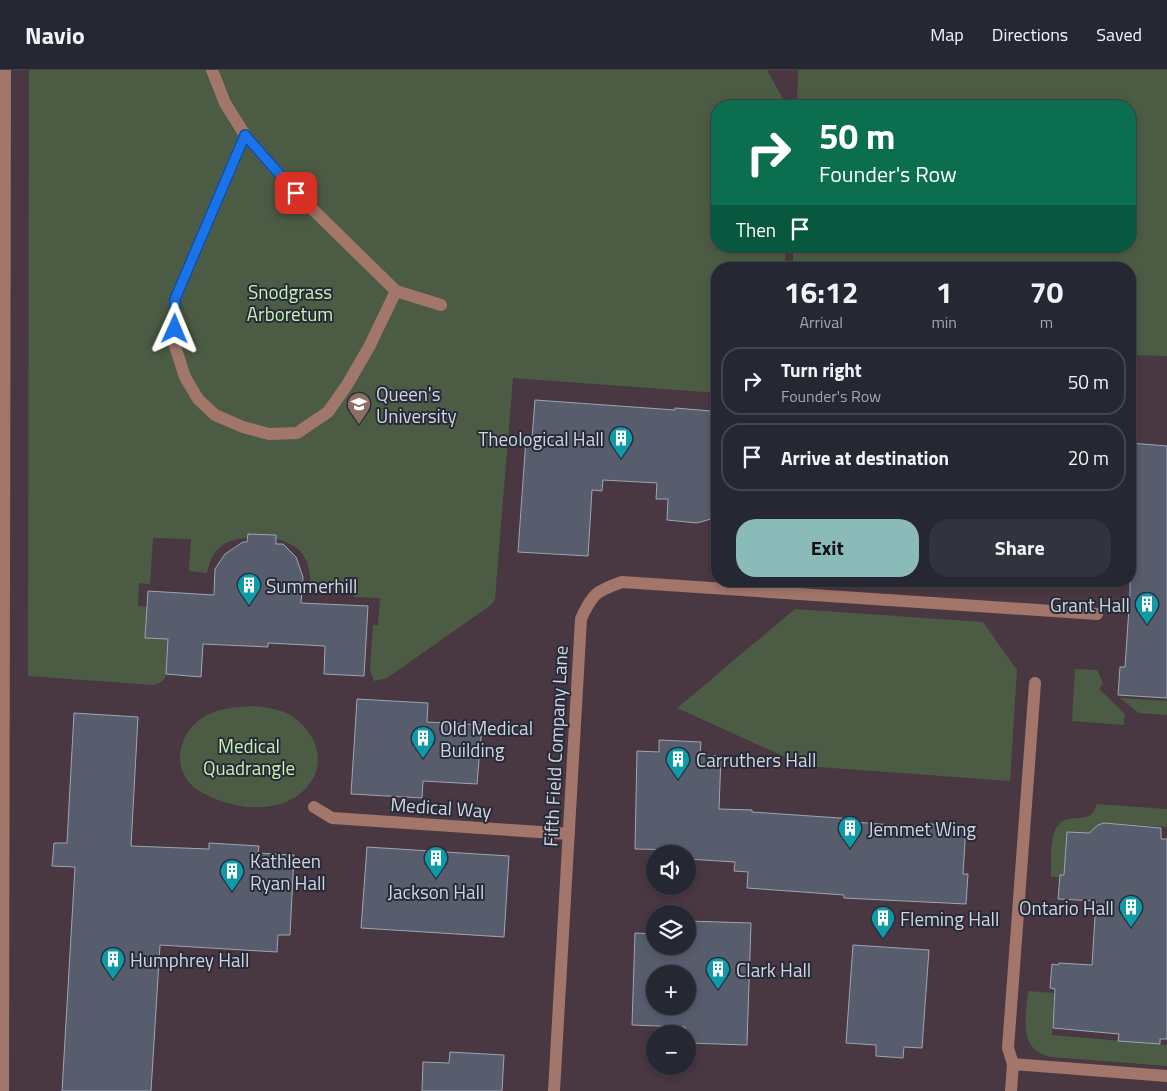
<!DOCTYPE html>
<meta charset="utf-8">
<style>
body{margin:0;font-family:"Titillium Web",sans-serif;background:#31343f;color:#f1f3f6;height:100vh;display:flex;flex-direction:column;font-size:19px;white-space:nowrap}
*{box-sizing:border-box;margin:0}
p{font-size:16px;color:#a3a6ac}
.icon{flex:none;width:28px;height:28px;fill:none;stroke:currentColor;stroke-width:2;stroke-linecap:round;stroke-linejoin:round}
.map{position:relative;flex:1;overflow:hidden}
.details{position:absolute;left:711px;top:192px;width:425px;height:325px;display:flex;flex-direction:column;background:#252833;border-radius:20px;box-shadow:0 2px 8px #0003,0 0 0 1px #42444e}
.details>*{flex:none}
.guide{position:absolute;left:711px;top:30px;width:425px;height:152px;border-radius:20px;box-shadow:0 2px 8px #0003,0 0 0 1px #42444e;background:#0b6e4f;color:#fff;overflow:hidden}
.fabs{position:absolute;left:646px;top:775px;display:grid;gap:10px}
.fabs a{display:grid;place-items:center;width:50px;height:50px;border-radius:50%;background:#252833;box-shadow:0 2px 8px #0003,0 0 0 1px #42444e;font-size:25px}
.pin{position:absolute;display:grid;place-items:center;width:42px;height:42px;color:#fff;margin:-21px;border-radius:10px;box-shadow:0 2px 8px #0006}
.me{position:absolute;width:55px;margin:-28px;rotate:1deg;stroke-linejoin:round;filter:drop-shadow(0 0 4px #0008)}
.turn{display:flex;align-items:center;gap:18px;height:105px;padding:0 25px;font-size:22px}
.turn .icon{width:65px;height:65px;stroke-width:2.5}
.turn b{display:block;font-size:35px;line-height:42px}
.then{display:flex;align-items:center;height:48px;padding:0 25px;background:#0003;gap:10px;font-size:19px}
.eta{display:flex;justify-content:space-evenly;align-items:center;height:85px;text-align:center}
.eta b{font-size:30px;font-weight:700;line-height:35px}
.button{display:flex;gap:10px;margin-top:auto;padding:10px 25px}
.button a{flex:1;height:58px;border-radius:20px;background:#8bbbb9;color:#111;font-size:20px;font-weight:700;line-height:58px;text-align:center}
.button a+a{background:#31343f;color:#f1f3f6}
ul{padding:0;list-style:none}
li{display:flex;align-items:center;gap:15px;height:68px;margin:0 10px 8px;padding:0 15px;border:2px solid #42444e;border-radius:20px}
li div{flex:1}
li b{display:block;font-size:19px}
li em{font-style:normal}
header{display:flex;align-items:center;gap:30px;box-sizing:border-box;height:70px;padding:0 25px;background:#252833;border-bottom:1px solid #42444e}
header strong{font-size:24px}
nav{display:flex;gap:28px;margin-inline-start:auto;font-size:18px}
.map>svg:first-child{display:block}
.education{fill:#493741;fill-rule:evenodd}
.green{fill:#4c5c44}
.building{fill:#585d6d;stroke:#9fa5b6;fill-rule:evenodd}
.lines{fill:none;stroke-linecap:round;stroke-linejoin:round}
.minor{stroke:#a2766a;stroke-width:12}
.route-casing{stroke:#114b97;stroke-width:12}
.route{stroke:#1a73e8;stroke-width:9}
.labels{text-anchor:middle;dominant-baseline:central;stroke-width:4;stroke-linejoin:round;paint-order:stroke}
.park-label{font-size:19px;fill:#c7f3af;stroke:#272b39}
.poi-label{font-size:19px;fill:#d2d5df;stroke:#272b39;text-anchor:start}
.street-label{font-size:19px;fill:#d2d5df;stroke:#272b39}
</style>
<header>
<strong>Navio</strong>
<nav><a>Map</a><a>Directions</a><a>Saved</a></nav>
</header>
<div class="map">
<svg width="1167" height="1021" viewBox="0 0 1167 1021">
<rect width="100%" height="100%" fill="#313544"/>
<path class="education" d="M 0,0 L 1167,0 L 1167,1021 L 0,1021 ZM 718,36 L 1130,36 L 1130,176 L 718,176 ZM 718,199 L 1130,199 L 1130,511 L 718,511 ZM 655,784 L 688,784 L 688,816 L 655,816 ZM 655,844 L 688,844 L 688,876 L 655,876 ZM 655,904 L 688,904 L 688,936 L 655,936 ZM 655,964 L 688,964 L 688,996 L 655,996 Z"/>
<path class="green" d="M 29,0 L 767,0 L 787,36 L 718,36 L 718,176 L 786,176 L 785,199 L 718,199 L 717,323 L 513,308 L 495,529 L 491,535 L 387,608 L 374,611 L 370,600 L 373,555 L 378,555 L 380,528 L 354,527 L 354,520 L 310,518 C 311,491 304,476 276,469 L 276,465 L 248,464 L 247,468 C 223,469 212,480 207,503 L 189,501 L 191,469 L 153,468 L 150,514 L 139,513 L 138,536 L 147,537 L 145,568 L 168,569 L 166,604 C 164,611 161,613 153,615 L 28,606 Z
M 798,0 L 1167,0 L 1167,286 L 1130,285 L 1130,199 L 793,199 L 793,176 L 1130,176 L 1130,36 L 797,36 Z
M 795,539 L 983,552 L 1017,600 L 1010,711 L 805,696 L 677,638 Z
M 1075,599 L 1097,600 L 1103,613 L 1099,619 L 1125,644 L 1124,655 L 1072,651 Z
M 1120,628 L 1167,631 L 1167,645 L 1139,643 Z
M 253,636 C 265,637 279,639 290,645 C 321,664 330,703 297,726 C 279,739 248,740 227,733 C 217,730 205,725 196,719 C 171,700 177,665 202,648 C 217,638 236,637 253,636 Z
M 1096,734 L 1167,739 L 1167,757 L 1104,753 C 1097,755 1095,757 1093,763 L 1067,762 L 1064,805 L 1060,805 L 1060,807 L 1051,807 C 1051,794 1049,764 1059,754 C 1071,742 1094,756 1096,734 Z
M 1028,921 L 1054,923 L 1052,965 L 1167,975 L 1167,996 L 1052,987 C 1017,981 1026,946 1028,921 Z"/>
<path class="building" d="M 535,330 L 675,340 L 675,338 L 711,341 L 710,345 L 718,346 L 718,447 L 697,453 L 667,450 L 668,429 L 656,429 L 657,413 L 603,410 L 602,421 L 592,420 L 588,486 L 518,482 L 526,368 L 532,368 Z
M 1130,373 L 1167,376 L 1167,628 L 1118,625 L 1120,597 L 1125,597 L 1130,523 Z
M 248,464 L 276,465 L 276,474 L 283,474 L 296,487 L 303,507 L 301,533 L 368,536 L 364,606 L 324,604 L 325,576 L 268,573 L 268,577 L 203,574 L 201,607 L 166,604 L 168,569 L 145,568 L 148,521 L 214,525 L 215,499 L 225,484 L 243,472 L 247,472 Z
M 357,629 L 428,633 L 427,652 L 482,655 L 477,714 L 423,711 L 422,728 L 351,724 Z
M 74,643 L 138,647 L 131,776 L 209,779 L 209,773 L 259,776 L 258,783 L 294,785 L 290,865 L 278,865 L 277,882 L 160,875 L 151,1021 L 62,1021 L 75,797 L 52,796 L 54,773 L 67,773 Z
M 659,670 L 701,672 L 700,685 L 721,686 L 719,739 L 752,740 L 752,742 L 854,749 L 854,752 L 892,755 L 929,757 L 930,754 L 966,756 L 963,804 L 968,804 L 966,834 L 844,828 L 844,825 L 747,818 L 748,802 L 734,801 L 735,792 L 688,789 L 688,784 L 681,784 L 681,780 L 635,779 L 637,681 L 659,682 Z
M 1104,753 L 1161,758 L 1161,769 L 1167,769 L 1167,969 L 1160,969 L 1160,974 L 1118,971 L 1119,964 L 1053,958 L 1055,919 L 1050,918 L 1052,894 L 1058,895 L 1059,893 L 1092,895 L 1096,831 L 1058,829 L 1060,805 L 1064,805 L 1067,762 L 1089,763 L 1098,755 Z
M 367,777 L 509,786 L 504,867 L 361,858 Z
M 688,851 L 751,853 L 747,975 L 688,973 L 688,964 L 685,964 L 685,957 L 632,955 L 635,863 L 655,864 L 655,876 L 688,876 ZM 655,904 L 688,904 L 688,936 L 655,936 Z
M 853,875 L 929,880 L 922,978 L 904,977 L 903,988 L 876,986 L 876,975 L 846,973 Z
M 450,982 L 504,985 L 502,1021 L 422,1021 L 423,992 L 449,993 Z"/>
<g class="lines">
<path class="minor" d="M 212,0 L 225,33 L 245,65 L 296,123 L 396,221 L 441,235
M 245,65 L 175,229 L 174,273 L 185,307 L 198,329 L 215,345 L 243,357 L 269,364 L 297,363 L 328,342 L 347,315 L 369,277 L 396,221
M 314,737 L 332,748 L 569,764
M 1013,994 L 1167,1006
M 3,1021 L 5,0
M 554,1021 L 581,549 C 592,524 596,521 622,512 L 1097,544
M 1011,1021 L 1013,994 L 1008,978 L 1035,613"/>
</g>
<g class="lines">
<g class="route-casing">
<path id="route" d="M 175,259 L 175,229 L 245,65 L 296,123"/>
</g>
<use href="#route" class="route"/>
</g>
<defs>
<g id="university-pin" transform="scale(1.25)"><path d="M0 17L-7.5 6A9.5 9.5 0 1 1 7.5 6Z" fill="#8d6e63" stroke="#272b39"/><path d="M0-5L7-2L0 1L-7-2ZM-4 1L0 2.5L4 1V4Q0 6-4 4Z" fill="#fff"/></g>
<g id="building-pin" transform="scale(1.25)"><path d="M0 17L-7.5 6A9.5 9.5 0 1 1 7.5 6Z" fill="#0f9aa8" stroke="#272b39"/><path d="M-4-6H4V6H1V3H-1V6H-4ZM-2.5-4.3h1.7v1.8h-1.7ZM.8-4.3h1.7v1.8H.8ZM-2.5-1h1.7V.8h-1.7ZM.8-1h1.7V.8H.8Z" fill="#fff"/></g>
</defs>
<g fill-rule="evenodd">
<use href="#university-pin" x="359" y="334"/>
<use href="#building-pin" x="621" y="368"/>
<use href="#building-pin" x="249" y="515"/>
<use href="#building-pin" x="1147" y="534"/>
<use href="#building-pin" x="423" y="668"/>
<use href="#building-pin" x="678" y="689"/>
<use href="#building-pin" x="850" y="758"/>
<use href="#building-pin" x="436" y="788"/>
<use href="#building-pin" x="232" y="801"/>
<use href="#building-pin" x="1131" y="837"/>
<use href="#building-pin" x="883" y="848"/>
<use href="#building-pin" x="113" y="889"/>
<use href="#building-pin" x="718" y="899"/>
</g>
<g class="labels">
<g class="park-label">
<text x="290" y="221">Snodgrass<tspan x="290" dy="22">Arboretum</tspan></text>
<text x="249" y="675">Medical<tspan x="249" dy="22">Quadrangle</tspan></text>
</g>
<g class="poi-label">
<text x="376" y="323">Queen's<tspan x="376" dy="22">University</tspan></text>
<text x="604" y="368" text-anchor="end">Theological Hall</text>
<text x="266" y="515">Summerhill</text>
<text x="1130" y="534" text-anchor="end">Grant Hall</text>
<text x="440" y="657">Old Medical<tspan x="440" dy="22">Building</tspan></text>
<text x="696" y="689">Carruthers Hall</text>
<text x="868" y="758">Jemmet Wing</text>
<text x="250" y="790">Kathleen<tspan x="250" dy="22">Ryan Hall</tspan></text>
<text x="436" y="821" text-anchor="middle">Jackson Hall</text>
<text x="1114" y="837" text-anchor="end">Ontario Hall</text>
<text x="900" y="848">Fleming Hall</text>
<text x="130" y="889">Humphrey Hall</text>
<text x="736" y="899">Clark Hall</text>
</g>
<g class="street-label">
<text transform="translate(555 676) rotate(-87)">Fifth Field Company Lane</text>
<text transform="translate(441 737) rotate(4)">Medical Way</text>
</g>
</g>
</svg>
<div class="fabs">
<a><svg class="icon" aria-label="sound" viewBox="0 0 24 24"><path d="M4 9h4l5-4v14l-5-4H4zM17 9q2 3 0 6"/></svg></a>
<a><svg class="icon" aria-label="layers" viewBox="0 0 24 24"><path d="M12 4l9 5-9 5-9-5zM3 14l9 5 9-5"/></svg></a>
<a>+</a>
<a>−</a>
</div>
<div class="pin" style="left:296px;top:123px;background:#d93025"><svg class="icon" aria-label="arrive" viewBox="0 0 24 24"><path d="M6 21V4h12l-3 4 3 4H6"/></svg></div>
<svg class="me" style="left:175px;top:259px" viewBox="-20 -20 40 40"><path d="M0-17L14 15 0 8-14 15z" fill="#1a73e8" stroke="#fff" stroke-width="4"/></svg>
<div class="guide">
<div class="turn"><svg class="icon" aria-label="right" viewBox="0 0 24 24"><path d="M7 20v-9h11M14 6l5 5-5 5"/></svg><div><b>50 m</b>Founder's Row</div></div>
<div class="then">Then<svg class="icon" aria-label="arrive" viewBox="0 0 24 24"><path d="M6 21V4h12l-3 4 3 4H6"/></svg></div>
</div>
<section class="details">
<div class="eta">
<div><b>16:12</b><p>Arrival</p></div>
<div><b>1</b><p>min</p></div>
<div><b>70</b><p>m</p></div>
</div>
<ul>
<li><svg class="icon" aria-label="right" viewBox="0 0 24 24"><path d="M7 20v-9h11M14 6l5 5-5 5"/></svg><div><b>Turn right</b><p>Founder's Row</p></div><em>50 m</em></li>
<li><svg class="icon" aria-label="arrive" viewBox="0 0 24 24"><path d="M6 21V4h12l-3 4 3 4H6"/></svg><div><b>Arrive at destination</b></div><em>20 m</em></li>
</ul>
<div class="button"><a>Exit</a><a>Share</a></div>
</section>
</div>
